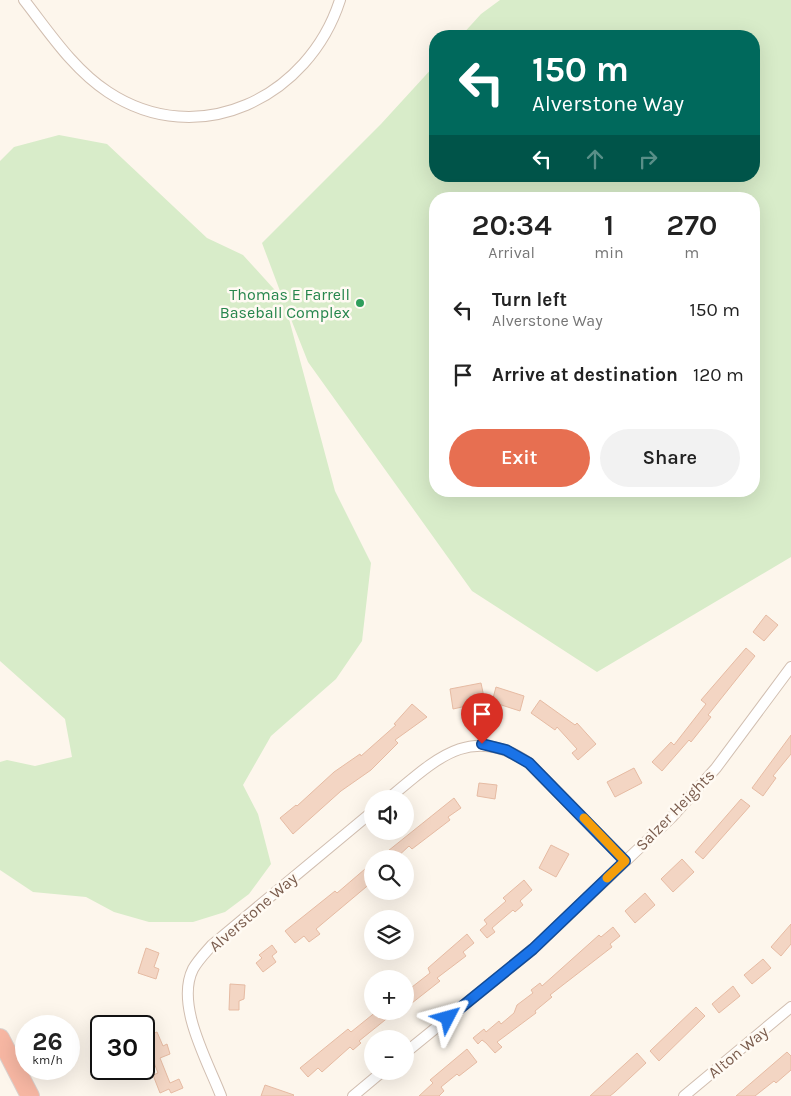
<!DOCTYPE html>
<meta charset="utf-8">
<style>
body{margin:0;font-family:Karla,sans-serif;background:#f2f2f2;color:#222;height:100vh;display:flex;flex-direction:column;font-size:19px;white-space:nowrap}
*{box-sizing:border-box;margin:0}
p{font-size:16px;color:#767676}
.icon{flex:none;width:28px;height:28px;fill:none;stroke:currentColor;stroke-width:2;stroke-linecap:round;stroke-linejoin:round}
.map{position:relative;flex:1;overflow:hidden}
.details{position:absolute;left:429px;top:192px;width:331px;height:305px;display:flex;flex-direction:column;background:#fff;border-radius:20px;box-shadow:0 5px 20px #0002}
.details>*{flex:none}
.hud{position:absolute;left:429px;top:30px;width:331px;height:152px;border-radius:20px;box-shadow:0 5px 20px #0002;background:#00695c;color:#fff;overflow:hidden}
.fabs{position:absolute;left:364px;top:790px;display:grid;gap:10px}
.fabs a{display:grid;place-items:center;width:50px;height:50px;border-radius:50%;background:#fff;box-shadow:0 5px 20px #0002;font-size:25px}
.speed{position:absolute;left:15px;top:1015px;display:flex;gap:10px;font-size:25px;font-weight:700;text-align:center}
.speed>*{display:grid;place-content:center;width:65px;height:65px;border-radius:50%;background:#fff;box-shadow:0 5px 20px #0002;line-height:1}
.speed small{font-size:12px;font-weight:400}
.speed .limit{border:2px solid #111;border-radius:8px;background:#fff;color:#111}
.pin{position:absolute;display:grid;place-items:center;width:42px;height:42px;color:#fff;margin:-51px -21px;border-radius:50% 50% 50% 0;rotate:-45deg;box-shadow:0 0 5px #0007}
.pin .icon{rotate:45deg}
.me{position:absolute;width:55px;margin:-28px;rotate:51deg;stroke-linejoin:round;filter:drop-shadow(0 0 4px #0008)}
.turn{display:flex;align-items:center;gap:18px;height:105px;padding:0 20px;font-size:22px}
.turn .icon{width:65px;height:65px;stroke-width:2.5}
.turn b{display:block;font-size:35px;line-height:42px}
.lanes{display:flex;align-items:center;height:48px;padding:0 20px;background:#0003;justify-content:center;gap:25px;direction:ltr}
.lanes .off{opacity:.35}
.eta{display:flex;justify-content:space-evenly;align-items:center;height:85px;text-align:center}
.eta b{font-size:30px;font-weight:600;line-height:35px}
.primary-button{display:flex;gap:10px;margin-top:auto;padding:10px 20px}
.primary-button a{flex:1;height:58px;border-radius:30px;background:#e76f51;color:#fff;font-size:20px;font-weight:600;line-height:58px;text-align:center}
.primary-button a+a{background:#f2f2f2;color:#222}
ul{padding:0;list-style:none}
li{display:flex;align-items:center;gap:15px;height:65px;padding:0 20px}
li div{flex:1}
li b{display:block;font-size:19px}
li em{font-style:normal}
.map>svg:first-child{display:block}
.green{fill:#d8ecc9;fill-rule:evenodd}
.building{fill:#f3d5c3;stroke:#e6bba3}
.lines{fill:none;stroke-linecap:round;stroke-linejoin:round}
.street-casing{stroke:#d1beb0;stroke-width:12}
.highway-casing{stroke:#dad1cd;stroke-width:20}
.street{stroke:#fff;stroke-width:10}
.highway{stroke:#f7b7a3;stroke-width:18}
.route-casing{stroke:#114b97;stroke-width:12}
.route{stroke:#1a73e8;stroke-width:9}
.slow{stroke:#f59e0b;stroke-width:9}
.leisure-dot{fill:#2e9e5b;stroke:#fffaf3;stroke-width:2}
.labels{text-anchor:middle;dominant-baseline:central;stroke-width:5;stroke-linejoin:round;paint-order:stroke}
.leisure-label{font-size:16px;fill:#27864d;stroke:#fffaf3;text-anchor:end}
.street-label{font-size:16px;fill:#7a5c4d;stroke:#fffaf3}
</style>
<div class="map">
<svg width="791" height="1096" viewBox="0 0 791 1096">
<rect width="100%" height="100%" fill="#fdf6ec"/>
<path class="green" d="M 500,0 L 791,0 L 791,557 L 597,672 L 472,591 L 308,362 L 285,304 L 335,491 L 371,563 L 362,641 L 336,679 L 271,736 L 243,785 L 258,814 L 271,864 L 249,894 L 225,912 L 193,922 L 149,922 L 114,912 L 86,897 L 33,892 L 0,870 L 0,762 L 7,760 L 35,766 L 72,757 L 65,719 L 0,661 L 0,161 L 14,147 L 59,135 L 107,144 L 207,238 L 243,255 L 283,299 L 262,243 L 381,124 L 435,65 L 435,176 L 754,176 L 754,36 L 461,36 L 481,14 ZM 435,199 L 754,199 L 754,491 L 435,491 Z"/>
<path class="building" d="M 766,615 L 778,625 L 764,641 L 753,632 Z
M 746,648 L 755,656 L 708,715 L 711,717 L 691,742 L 689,740 L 662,771 L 652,762 L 671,742 L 674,745 L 706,704 L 701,700 Z
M 481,683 L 485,702 L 453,709 L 450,689 Z
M 496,687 L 524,696 L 520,711 L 492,702 Z
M 540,700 L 575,725 L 577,723 L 596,744 L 578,760 L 572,753 L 577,749 L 557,727 L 555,730 L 531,713 Z
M 412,704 L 427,717 L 395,740 L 398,743 L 371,770 L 341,791 L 293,834 L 280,818 L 296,805 L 297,806 L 334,772 L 360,754 L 361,756 L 396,725 L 394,724 Z
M 791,735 L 791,754 L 773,776 L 776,778 L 763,796 L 752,788 Z
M 634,768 L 642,783 L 615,797 L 607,782 Z
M 479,783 L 497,785 L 495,799 L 477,796 Z
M 454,798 L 461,808 L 448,817 L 450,820 L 412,849 L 409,846 L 395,859 L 378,859 Z
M 741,799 L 750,806 L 703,859 L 695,852 Z
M 551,845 L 569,854 L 556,877 L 539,868 Z
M 682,859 L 694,872 L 673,892 L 661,879 Z
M 372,863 L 372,882 L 316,929 L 320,934 L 309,942 L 304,936 L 295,943 L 285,931 L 335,891 L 337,893 Z
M 524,880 L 532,890 L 520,901 L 523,905 L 515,912 L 513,910 L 492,928 L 495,932 L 487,938 L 480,930 L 487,924 L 484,920 L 506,901 L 503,898 Z
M 645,893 L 655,905 L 635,923 L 625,911 Z
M 791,924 L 791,944 L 781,956 L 771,947 Z
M 613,927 L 620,936 L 610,944 L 612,947 L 550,995 L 552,997 L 535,1011 L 536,1013 L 497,1042 L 502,1047 L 495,1053 L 486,1043 L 482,1040 L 478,1044 L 473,1038 L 484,1029 L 486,1032 L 499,1021 L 501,1024 L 514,1013 L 517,1005 L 533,993 L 531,990 L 540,983 L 542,986 L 599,935 L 601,937 Z
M 467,934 L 474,943 L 463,952 L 466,956 L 437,978 L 440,981 L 412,1003 L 409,999 L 405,1003 L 405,988 L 409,984 L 412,987 L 430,973 L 428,968 Z
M 272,945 L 277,952 L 272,956 L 276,962 L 263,972 L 256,963 L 262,958 L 259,955 Z
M 146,948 L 159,953 L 154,967 L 159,969 L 156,979 L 138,973 Z
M 763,959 L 771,968 L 752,984 L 744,975 Z
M 230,984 L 245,985 L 244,999 L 239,1001 L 239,1010 L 229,1010 Z
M 733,986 L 740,996 L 719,1013 L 712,1004 Z
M 696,1007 L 705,1016 L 659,1061 L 650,1051 Z
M 377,1011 L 386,1011 L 390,1016 L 359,1041 L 361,1043 L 353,1050 L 350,1047 L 322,1072 L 318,1068 L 308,1077 L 300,1068 L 348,1029 L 351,1032 Z
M 157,1032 L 163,1046 L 167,1044 L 170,1054 L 160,1058 L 170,1083 L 179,1079 L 183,1088 L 171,1093 L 169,1089 L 160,1093 L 153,1075 L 158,1073 L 144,1037 Z
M 467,1049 L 477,1062 L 459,1076 L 457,1074 L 441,1087 L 444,1091 L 439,1096 L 419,1096 L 433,1083 L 430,1080 Z
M 787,1052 L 791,1056 L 791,1070 L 776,1083 L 774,1081 L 755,1096 L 736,1096 Z
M 637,1053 L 646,1063 L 615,1092 L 610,1096 L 590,1096 Z
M 265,1085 L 294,1095 L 293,1096 L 261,1096 Z"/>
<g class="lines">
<g class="street-casing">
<path id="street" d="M 24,0 C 49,32 73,69 108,92 C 199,152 309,97 340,0
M 388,799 C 434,761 470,722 529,763 L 625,861
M 405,1053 L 533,949 L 672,817 L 716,768 L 791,667
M 221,1096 C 208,1062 175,1005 193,969 C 198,960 206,952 212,945 L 372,812
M 353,1096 L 383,1071
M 684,1096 L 791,1007"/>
</g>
<g class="highway-casing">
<path id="highway" d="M 0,1038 L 30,1096"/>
</g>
<use href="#street" class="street"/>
<use href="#highway" class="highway"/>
</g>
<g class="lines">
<g class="route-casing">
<path id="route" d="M 448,1018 L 533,949 L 625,861 L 529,763 L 506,750 L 482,744"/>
</g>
<use href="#route" class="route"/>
<path class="slow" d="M 584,818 L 625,861 L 607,878"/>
</g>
<circle class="leisure-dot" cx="360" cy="303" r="5"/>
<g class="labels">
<g class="leisure-label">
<text x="350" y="294">Thomas E Farrell<tspan x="350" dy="18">Baseball Complex</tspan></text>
</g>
<g class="street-label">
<text transform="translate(675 810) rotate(-46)">Salzer Heights</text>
<text transform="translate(253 912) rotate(-41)">Alverstone Way</text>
<text transform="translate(738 1052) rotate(-39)">Alton Way</text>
</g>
</g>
</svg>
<div class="fabs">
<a><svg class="icon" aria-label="sound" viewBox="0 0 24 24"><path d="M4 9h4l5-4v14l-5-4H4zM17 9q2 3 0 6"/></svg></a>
<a><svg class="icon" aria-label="search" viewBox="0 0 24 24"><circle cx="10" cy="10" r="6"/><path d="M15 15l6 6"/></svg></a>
<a><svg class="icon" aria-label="layers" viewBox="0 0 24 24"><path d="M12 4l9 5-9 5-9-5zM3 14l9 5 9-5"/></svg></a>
<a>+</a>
<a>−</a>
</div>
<div class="speed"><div>26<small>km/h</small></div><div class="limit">30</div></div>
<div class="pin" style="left:482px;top:744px;background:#d93025"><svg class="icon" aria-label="arrive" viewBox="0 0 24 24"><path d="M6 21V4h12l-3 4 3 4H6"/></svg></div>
<svg class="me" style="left:448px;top:1018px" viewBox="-20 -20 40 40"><path d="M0-17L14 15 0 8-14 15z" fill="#1a73e8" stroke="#fff" stroke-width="4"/></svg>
<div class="hud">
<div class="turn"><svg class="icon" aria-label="left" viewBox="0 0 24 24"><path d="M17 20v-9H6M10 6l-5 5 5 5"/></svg><div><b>150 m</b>Alverstone Way</div></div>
<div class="lanes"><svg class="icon" aria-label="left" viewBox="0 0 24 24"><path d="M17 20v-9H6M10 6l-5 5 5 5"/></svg><svg class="icon off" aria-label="ahead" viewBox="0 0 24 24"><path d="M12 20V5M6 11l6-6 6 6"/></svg><svg class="icon off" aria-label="right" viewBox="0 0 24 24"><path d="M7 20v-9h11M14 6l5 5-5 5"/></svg></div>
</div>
<section class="details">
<div class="eta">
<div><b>20:34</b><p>Arrival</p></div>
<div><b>1</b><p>min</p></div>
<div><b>270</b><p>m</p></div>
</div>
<ul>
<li><svg class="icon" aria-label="left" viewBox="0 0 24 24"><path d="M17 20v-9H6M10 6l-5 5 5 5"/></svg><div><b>Turn left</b><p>Alverstone Way</p></div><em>150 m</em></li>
<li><svg class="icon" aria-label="arrive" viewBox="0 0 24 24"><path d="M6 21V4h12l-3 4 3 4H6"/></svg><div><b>Arrive at destination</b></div><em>120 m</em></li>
</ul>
<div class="primary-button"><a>Exit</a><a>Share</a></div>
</section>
</div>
